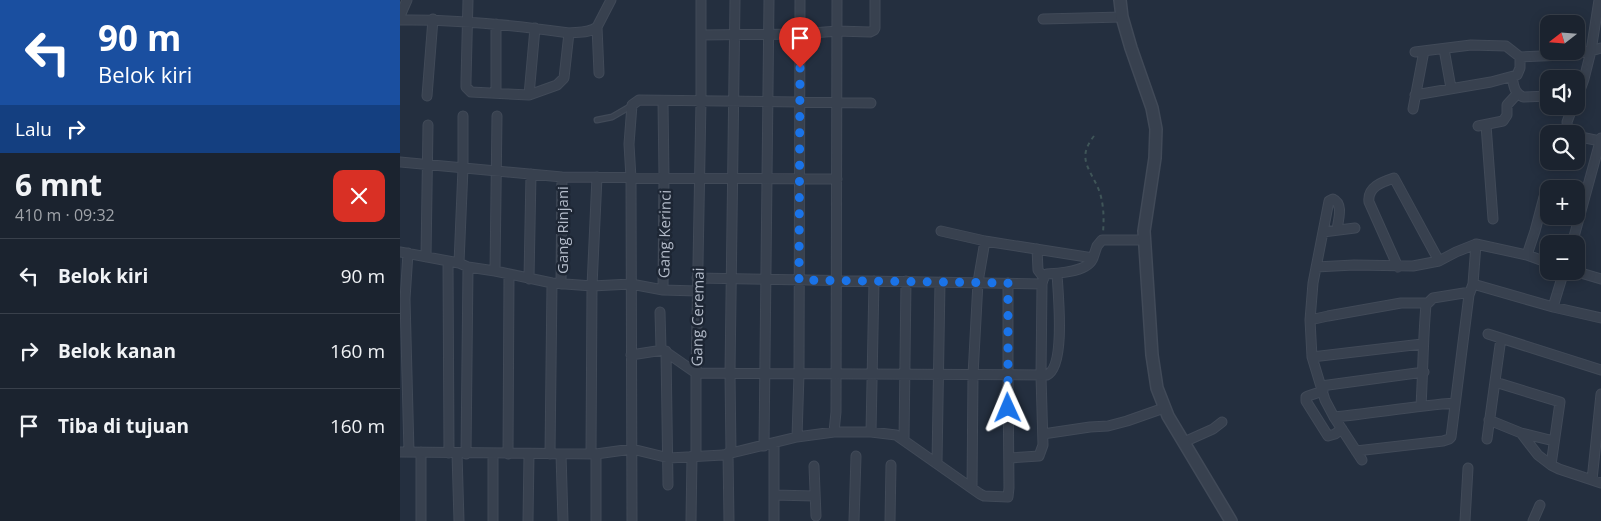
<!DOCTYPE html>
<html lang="id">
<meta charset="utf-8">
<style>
body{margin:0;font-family:"Open Sans",sans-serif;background:#242b37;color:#f1f3f6;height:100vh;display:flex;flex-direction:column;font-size:19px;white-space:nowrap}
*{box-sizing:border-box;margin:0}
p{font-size:16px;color:#a0a4aa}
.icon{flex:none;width:28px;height:28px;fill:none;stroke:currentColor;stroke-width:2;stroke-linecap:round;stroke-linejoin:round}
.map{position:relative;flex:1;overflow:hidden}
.side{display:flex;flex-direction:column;background:#1b232f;width:400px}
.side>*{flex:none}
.banner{background:#1a4fa0;color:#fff;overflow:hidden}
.needle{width:32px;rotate:253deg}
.controls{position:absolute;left:1140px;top:15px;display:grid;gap:10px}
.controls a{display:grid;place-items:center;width:45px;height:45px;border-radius:10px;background:#1b232f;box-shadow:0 2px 12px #0003,0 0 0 1px #39404b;font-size:25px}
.pin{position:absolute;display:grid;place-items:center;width:42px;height:42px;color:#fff;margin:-51px -21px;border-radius:50% 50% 50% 0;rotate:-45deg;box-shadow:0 0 5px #0007}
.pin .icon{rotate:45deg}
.me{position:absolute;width:55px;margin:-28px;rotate:359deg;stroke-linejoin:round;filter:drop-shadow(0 0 4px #0008)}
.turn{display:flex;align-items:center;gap:18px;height:105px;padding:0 15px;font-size:22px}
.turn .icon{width:65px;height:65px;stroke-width:2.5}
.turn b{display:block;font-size:35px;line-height:42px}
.then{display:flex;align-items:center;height:48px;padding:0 15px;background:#0003;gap:10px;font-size:19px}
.round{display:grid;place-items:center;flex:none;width:52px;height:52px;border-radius:10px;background:#242b37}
.headline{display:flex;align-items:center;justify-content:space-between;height:85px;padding:0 15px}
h1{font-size:30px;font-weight:700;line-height:38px}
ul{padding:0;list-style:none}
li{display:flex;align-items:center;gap:15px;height:75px;padding:0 15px;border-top:1px solid #39404b}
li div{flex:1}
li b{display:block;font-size:19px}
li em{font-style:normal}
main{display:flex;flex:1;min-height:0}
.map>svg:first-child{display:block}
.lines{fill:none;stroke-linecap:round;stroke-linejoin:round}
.service-casing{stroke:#414a58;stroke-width:7}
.minor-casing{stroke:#414a58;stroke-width:11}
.tertiary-casing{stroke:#414a58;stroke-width:14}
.path{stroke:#3f5558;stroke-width:2;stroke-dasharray:4 4;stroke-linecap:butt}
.service{stroke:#38414f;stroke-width:4.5}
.minor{stroke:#38414f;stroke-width:9}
.tertiary{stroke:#38414f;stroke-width:11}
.route{stroke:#1a73e8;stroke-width:9;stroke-dasharray:0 16.2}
.labels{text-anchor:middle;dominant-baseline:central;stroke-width:5;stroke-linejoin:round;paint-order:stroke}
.street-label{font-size:15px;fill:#b4bcca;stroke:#1d2634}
</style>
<main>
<section class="side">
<div class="banner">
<div class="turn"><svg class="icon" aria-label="left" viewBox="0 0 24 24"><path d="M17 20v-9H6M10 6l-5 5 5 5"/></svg><div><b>90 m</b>Belok kiri</div></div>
<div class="then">Lalu<svg class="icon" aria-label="right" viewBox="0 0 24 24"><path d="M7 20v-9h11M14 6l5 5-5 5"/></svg></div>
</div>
<div class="headline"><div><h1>6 mnt</h1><p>410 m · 09:32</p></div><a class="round" style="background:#d93025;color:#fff"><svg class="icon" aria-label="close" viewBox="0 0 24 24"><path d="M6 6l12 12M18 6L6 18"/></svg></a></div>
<ul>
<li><svg class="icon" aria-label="left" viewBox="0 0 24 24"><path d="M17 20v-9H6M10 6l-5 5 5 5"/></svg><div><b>Belok kiri</b></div><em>90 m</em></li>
<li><svg class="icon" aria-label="right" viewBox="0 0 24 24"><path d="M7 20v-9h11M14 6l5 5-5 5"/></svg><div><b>Belok kanan</b></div><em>160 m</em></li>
<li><svg class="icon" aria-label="arrive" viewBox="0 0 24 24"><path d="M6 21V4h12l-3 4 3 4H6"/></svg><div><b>Tiba di tujuan</b></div><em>160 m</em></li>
</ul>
</section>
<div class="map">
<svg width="1201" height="521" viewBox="0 0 1201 521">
<rect width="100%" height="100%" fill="#242f3f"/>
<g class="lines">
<g class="service-casing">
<path id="service" d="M 197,120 L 212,117 L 231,106"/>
</g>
<g class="minor-casing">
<path id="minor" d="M 68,0 L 66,81 L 66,87 L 71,92 L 129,95 L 157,85 L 164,78 L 169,33
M 0,16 L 7,0
M 643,19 L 722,17
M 0,20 C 57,19 113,25 169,33 C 178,32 190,33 197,27 L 211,0
M 197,27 L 199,73
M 301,35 L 401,34 L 437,31 L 470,32 L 474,30 L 475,28 L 475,0
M 1044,49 L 1051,88
M 1015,52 L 1071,45 L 1106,46 L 1120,57 L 1164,55 L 1191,51 L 1199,0
M 1112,77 C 1114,86 1114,93 1123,97 L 1149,96
M 96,93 L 96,24
M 129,95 L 135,28
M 1015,95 L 1091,82 L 1117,75 L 1120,68 L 1120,57
M 27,96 L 33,19
M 263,101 L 264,177 L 263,290
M 1176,101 L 1184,79 L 1191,51 L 1201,48
M 1013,109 L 1024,51
M 1086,125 L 1093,219
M 1078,126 L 1103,121 L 1107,115 L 1107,105 L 1117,94
M 1168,134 L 1167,122 L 1173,106
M 1176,136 L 1200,141
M 0,162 L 162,177 L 437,179
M 1149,194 L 1144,197 L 1135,231 L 1127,255 L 1149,263
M 541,231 L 585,241 L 693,258 C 688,272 660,273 647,274 L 644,276 L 642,284 L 641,376 L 643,445 L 639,456 L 609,458
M 923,232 L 955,228
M 1172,244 L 1201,138
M 637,249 L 638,270 L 644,278
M 0,252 L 59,263 L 68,267 L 95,271 L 152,283 L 192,286 L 231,284 L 263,290 L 297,291
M 8,253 L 5,299 L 9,452
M 26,257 L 28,125
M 693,258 L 697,246 L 702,240 L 744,240
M 48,262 L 49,453
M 59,263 L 63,168 L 63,116
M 916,267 L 954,265 L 1013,266 L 1039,261 L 1056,252 L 1076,244 L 1127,255
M 998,267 L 969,202 C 967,187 982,182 994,178 L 1039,261
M 95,271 L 97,116
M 1164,271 L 1153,307 L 1201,318
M 1174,271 L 1201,279
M 297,278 L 642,284
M 129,279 L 131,174
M 161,284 L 162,177
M 1073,284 L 1153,307
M 260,312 L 261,349
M 910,320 L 913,283 L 929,201 L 933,199 C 944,204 938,220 937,230
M 1088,334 L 1201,370
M 266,351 L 268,485
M 231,355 L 263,350 L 296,373 L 647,375 C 666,366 658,293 657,274
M 912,357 L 1022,344
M 1095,382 L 1160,402 L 1151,465
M 921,386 L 1024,372
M 923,391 L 908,396 L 906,397 L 906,401 L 928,436 L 935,434 L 942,429
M 1021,406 C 1023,372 1023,338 1026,305 L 1033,298 L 1070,292
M 934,417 C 975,413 1014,406 1055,403
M 1089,420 L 1121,433 L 1138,455 L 1151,465 L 1159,469 L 1201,483
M 434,432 L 471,432 L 496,435 L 580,494 L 584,496 L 608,497 L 609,488 L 608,375 L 608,283
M 471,432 L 474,281
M 1121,433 L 1154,441
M 643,434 L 690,427 L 708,426 L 727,421 L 764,408
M 397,437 L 399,374 L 400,0
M 1087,439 L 1101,338
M 504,440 L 506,281
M 784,442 L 813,429 L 822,422
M 374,443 L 374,521
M 364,446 L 369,0
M 956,451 L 1043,441 L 1049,439 L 1051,437 L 1069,295 L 1073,284 L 1076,244
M 0,452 L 196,454 L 232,449 L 269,458 L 323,455 L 397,437 L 434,432 L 436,412 L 437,0
M 57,453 L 59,521
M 93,453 L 93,521
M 328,453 L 329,521
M 331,453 L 330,373 L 335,0
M 66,454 L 68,267
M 108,454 L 109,275
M 150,454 L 152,283
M 161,454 L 163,521
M 191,454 L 192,286 L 197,177
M 296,456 L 296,373 L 301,101 L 301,0
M 962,460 L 934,417 L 925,400 L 912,357 L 910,320 L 928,316 L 1001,303 L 1027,303
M 537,463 L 540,282
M 414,466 L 416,516
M 1192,480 L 1201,394
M 572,488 L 573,375 L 578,282 L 585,241
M 374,495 L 414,496
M 21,521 L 21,452
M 128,521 L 129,454
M 196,521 L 196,454
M 232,521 L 231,178 L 229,144 L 232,105 L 239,100 L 471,103
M 291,521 L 292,456
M 454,521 L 456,456
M 490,521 L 491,465
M 1065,521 L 1068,468
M 1133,521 L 1140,505"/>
</g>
<g class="tertiary-casing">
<path id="tertiary" d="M 720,0 L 722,17 L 731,48 L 752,108 L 756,129 L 755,158 L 744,231 L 752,355 L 757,388 L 768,416 L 831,521"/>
</g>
<path class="path" d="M 694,136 C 675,160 692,170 700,193 C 704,207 704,219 703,233"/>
<use href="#service" class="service"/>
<use href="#minor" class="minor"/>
<use href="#tertiary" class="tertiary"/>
</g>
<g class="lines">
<path class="route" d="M 400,68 L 399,280 L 608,283 L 608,408"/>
</g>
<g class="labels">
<g class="street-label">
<text transform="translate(162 230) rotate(-90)">Gang Rinjani</text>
<text transform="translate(264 234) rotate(-89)">Gang Kerinci</text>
<text transform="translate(297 317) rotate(-89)">Gang Ceremai</text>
</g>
</g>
</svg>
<div class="controls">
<a><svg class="needle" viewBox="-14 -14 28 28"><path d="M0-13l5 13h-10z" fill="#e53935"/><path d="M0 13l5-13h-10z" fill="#a0a4aa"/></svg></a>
<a><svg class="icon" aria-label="sound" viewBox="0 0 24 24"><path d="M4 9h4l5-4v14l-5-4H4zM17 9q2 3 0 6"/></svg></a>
<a><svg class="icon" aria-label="search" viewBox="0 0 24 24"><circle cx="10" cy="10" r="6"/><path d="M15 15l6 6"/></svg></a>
<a>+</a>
<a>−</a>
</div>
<div class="pin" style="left:400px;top:68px;background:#d93025"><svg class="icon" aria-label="arrive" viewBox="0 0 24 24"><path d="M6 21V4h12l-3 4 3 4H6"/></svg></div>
<svg class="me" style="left:608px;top:408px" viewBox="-20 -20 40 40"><path d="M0-17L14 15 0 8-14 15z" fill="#1a73e8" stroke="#fff" stroke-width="4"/></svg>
</div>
</main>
